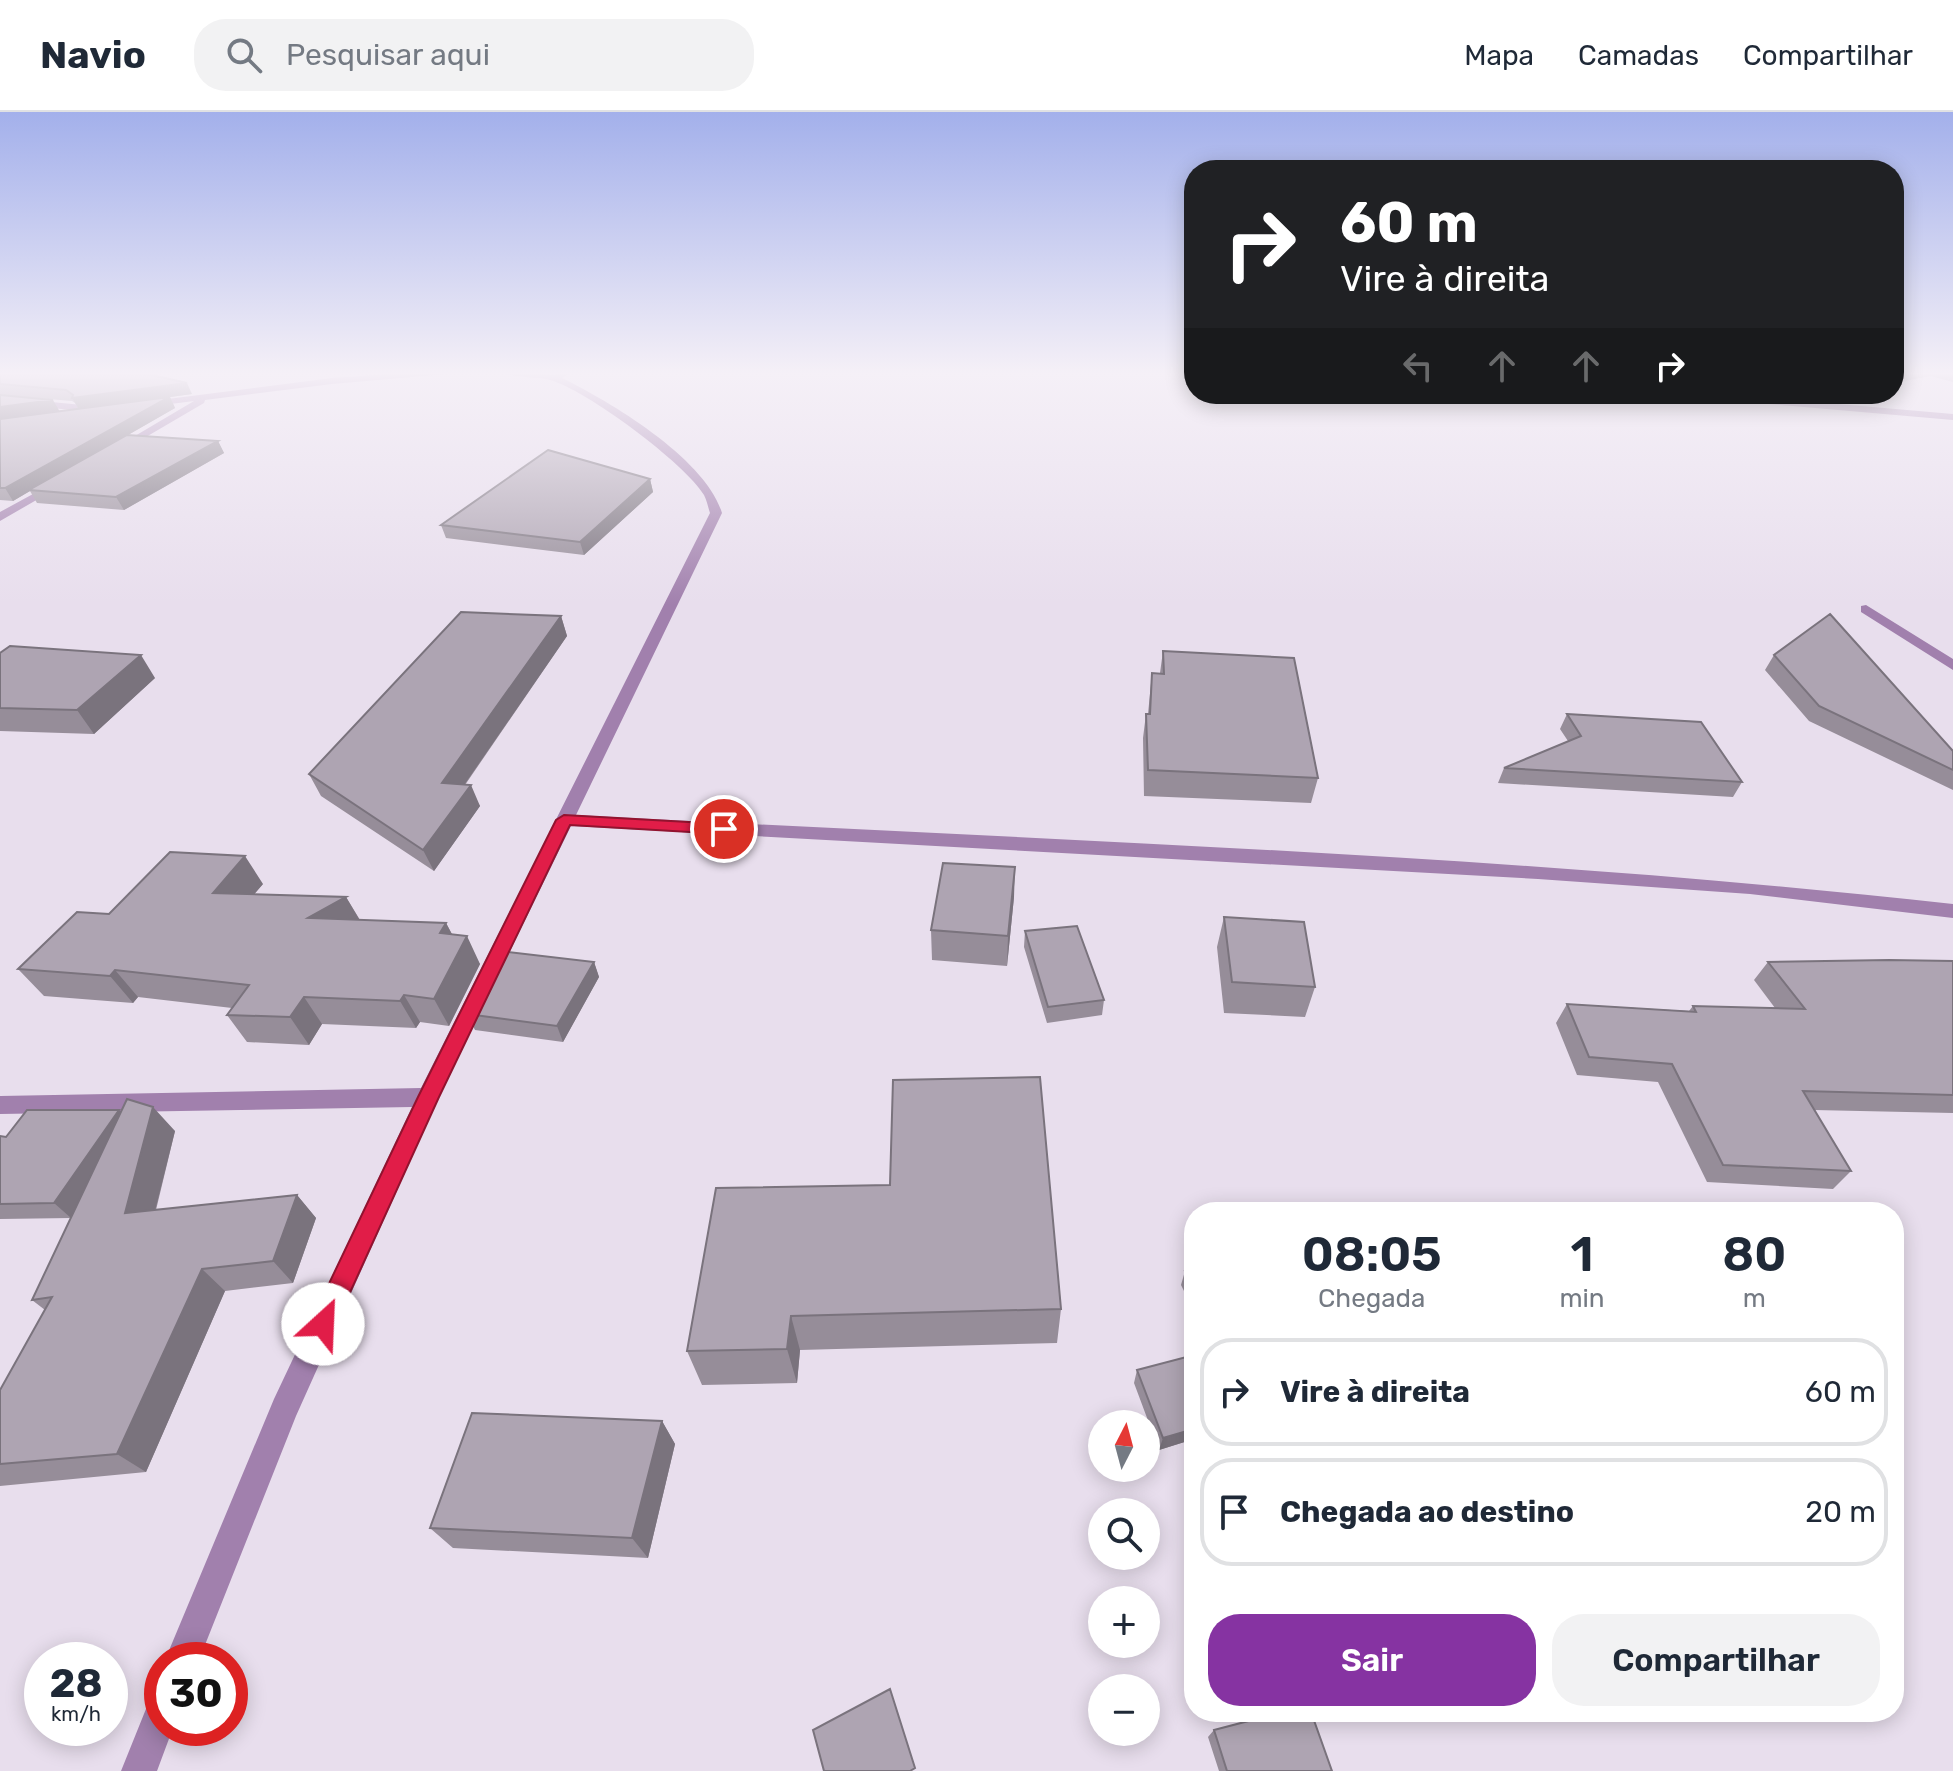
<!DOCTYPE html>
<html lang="pt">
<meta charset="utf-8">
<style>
body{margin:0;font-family:Rubik,sans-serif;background:#f2f2f3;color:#1f2937;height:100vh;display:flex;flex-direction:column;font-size:30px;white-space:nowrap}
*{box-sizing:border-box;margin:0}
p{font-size:26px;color:#747a83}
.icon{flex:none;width:44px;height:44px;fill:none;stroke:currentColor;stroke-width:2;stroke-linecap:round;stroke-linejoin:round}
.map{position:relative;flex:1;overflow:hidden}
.drawer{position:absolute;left:1184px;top:1090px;width:720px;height:520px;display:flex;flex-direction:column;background:#fff;border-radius:32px;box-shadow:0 4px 20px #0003}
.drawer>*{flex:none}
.banner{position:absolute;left:1184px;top:48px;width:720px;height:244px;border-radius:32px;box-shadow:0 4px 20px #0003;background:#202124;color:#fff;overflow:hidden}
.needle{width:52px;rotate:6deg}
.tools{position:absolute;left:1088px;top:1298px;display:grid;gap:16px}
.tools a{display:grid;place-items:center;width:72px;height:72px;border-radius:50%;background:#fff;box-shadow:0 4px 20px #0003;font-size:40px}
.speed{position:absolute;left:24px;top:1530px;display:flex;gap:16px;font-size:40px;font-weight:700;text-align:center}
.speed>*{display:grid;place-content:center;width:104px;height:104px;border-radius:50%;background:#fff;box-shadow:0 4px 20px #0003;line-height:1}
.speed small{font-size:20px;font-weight:400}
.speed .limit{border:12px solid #d22;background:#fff;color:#111}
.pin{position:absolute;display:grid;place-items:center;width:68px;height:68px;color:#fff;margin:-34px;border:4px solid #fff;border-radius:50%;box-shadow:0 2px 8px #0007}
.me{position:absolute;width:88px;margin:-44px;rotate:25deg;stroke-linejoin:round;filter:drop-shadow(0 0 6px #0008)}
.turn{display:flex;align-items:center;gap:28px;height:168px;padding:0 24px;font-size:36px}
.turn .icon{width:104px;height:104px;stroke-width:2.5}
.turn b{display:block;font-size:56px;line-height:68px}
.lanes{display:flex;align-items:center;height:76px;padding:0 24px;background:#0003;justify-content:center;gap:40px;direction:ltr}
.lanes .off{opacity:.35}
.eta{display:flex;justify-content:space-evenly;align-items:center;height:136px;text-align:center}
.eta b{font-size:48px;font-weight:600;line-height:56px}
.button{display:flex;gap:16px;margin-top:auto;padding:16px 24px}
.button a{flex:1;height:92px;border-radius:32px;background:#8633a2;color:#fff;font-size:32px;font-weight:600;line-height:92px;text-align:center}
.button a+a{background:#f2f2f3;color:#1f2937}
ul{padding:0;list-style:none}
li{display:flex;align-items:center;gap:24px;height:108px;margin:0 16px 12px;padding:0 8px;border:4px solid #e0e1e3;border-radius:32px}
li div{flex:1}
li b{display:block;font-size:30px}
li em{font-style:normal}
header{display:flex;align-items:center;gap:48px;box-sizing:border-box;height:112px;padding:0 40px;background:#fff;border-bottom:2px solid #e0e1e3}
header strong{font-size:38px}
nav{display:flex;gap:44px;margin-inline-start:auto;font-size:28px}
.search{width:560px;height:72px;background:#f2f2f3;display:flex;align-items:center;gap:20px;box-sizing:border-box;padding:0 28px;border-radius:32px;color:#747a83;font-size:30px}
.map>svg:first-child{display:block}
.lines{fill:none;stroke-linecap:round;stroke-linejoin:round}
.street{fill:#a180ad;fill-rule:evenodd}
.wall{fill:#968d99}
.shaded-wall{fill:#7a737d}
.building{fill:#aea4b2;stroke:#7a737d;stroke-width:2}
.route{fill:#e11d48;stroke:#92132f;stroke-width:2}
</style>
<header>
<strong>Navio</strong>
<div class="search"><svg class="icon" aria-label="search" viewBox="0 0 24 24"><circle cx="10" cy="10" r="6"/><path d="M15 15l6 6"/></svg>Pesquisar aqui</div>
<nav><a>Mapa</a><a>Camadas</a><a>Compartilhar</a></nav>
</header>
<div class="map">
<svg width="1953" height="1659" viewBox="0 0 1953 1659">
<rect width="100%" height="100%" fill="#e8deed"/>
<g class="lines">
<path class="street" d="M 417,260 L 469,260 L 332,272 L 205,288 L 204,291 L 122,339 L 113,337 L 194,289 L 147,295 L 144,290 L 332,266 Z
M 502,260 L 553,263 L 571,260 L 562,266 C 611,290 706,347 722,401 L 576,703 C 1035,728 1496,741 1953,792 L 1953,806 L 1750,782 L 1538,767 L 571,714 L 439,985 L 296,1304 L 199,1548 L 165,1548 L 274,1287 L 412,995 L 0,1002 L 0,984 L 421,976 L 710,401 C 708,395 707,389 704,383 C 686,352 585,277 550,268 C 535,264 516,267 502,260 Z
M 1683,282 L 1722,282 L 1953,302 L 1953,308 L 1688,285 Z
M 0,285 L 103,295 L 108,298 L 103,301 L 0,291 Z
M 55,370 L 61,373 L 59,375 L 0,409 L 0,400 Z
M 1866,493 L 1953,547 L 1953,558 L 1861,500 L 1861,494 Z
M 162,1582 L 162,1616 L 173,1616 L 157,1659 L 121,1659 L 150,1587 Z"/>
</g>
<path class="wall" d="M 0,260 L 192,282 L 170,285 L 175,296 L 128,323 L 218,329 L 224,341 L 124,398 L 37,391 L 30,379 L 13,389 L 0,388 L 0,283 L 60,299 L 78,297 L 75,291 L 72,289 L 0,283 Z
M 1894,260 L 1953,260 L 1953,270 L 1930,264 Z
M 650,367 L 653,380 L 584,443 L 446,426 L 441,413 Z
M 561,504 L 567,524 L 465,673 L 480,694 L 434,759 L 321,684 L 309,662 Z
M 1163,539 L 1318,666 L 1311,691 L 1144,684 L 1143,626 L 1146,602 L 1148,602 L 1152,561 L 1160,561 Z
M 0,541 L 155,566 L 94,622 L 0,619 Z
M 1774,543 L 1953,639 L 1953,678 L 1809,609 L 1765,558 Z
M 1567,602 L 1742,670 L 1733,685 L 1498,671 L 1504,656 L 1568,629 L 1560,617 Z
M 263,772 L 254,782 L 346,785 L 360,808 L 446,811 L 452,822 L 480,852 L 449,914 L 420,910 L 416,916 L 322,912 L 309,933 L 247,930 L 227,903 L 232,896 L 138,885 L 133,891 L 44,884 L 18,857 L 109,802 Z
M 1014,785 L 1007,854 L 932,848 L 931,818 Z
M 1224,805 L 1315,875 L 1305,905 L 1224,901 L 1217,835 Z
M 1025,819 L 1104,888 L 1102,903 L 1047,911 L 1024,835 Z
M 1953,849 L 1953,1001 L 1814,998 L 1851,1059 L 1833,1077 L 1707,1070 L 1658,970 L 1577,963 L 1556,911 L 1567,892 L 1689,899 L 1693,894 L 1775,896 L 1754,868 L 1768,850 Z
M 594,850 L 599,865 L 563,930 L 475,918 L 467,902 Z
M 121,1000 L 175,1019 L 156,1098 L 297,1083 L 316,1106 L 293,1171 L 225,1179 L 146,1360 L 0,1374 L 0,1278 L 45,1198 L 32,1188 L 71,1106 L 0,1107 L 0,1024 L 6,1025 Z
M 716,1076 L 1061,1197 L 1057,1231 L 800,1238 L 797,1271 L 702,1273 L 687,1239 Z
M 1194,1156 L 1194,1199 L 1181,1173 L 1185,1159 Z
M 1194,1243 L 1194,1327 L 1159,1338 L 1134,1271 L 1137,1258 Z
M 662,1309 L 675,1332 L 648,1446 L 453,1436 L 430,1416 Z
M 1214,1618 L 1332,1659 L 1219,1659 L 1208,1625 Z"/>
<path class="shaded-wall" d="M 1894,260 L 1933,260 L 1930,264 L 1894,271 Z
M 187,271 L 192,282 L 170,285 L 175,296 L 32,378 L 29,378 L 30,379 L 13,389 L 5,376 L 79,297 L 72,286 Z
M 53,288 L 60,300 L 0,308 L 0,295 Z
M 218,329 L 224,341 L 124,398 L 116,385 Z
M 650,367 L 653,380 L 584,443 L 580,430 Z
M 561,504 L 567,524 L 451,692 L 442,671 Z
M 141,543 L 155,566 L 94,622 L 77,598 Z
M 471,673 L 480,694 L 434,759 L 423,738 Z
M 245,744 L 263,772 L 232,808 L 213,781 Z
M 1015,755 L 1014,785 L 1007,854 L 1008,824 Z
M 346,785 L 362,812 L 308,806 Z
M 446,811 L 460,838 L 467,824 L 480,852 L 449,914 L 434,887 L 440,821 Z
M 594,850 L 599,865 L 563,930 L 557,914 Z
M 115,858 L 138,885 L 133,891 L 110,864 Z
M 404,883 L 420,910 L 416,916 L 400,889 Z
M 304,885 L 322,912 L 309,933 L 290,905 Z
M 153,995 L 175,1019 L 149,1123 L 125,1101 Z
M 119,998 L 134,1013 L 71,1106 L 54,1091 Z
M 297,1083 L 316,1106 L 293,1171 L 273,1149 Z
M 202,1157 L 225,1179 L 146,1360 L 117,1342 Z
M 791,1204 L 800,1238 L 797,1271 L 787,1237 Z
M 662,1309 L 675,1332 L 648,1446 L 632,1426 Z
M 1194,1317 L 1194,1327 L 1159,1338 L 1163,1326 Z"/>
<path class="building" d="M 0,260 L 139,260 L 187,271 L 72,286 L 73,283 L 66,278 L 0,272 Z
M 0,283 L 53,288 L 0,295 Z
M 169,285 L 5,376 L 0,376 L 0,307 Z
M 127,323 L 218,329 L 116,385 L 29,378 Z
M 548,338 L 650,367 L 580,430 L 441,413 Z
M 461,500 L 561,504 L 442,671 L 471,673 L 423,738 L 309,662 Z
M 1830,502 L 1953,639 L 1953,658 L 1819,594 L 1774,543 Z
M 10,534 L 141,543 L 77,598 L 0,596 L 0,541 Z
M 1163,539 L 1294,546 L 1318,666 L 1148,658 L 1146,602 L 1150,602 L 1152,561 L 1164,562 Z
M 1567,602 L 1701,610 L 1742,670 L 1504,656 L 1581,624 Z
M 170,740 L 245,744 L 213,781 L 346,785 L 308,806 L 446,811 L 440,821 L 467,824 L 434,887 L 404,883 L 400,889 L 304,885 L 290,905 L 227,903 L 249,873 L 115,858 L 110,864 L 18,857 L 77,800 L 109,802 Z
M 943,751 L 1015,755 L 1008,824 L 931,818 Z
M 1224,805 L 1304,810 L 1315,875 L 1232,870 Z
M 1077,814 L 1104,888 L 1048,895 L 1025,819 Z
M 499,839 L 594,850 L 557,914 L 467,902 Z
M 1889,848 L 1953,849 L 1953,983 L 1803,979 L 1851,1059 L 1723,1053 L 1672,952 L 1589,945 L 1567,892 L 1696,900 L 1693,894 L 1805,897 L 1768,850 Z
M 1040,965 L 1061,1197 L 791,1204 L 787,1237 L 687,1239 L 716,1076 L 890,1073 L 893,968 Z
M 127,987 L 153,995 L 125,1101 L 297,1083 L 273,1149 L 202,1157 L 117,1342 L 0,1352 L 0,1278 L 52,1185 L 32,1188 Z
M 27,998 L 119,998 L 54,1091 L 0,1092 L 0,1024 L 6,1025 Z
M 1194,1156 L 1194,1177 L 1185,1159 Z
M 1194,1243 L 1194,1317 L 1163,1326 L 1137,1258 Z
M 472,1301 L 662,1309 L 632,1426 L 430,1416 Z
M 890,1577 L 915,1656 L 910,1659 L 824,1659 L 813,1618 Z
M 1283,1600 L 1311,1600 L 1332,1659 L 1227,1659 L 1214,1618 Z"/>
<linearGradient id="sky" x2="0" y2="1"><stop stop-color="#a3b0eb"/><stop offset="0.53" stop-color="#f5f0f7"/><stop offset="1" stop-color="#f5f0f7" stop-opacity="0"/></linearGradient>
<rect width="1953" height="493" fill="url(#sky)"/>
<path class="route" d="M 564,703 L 724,712 L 732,717 L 724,722 L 570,713 L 439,985 L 332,1220 L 323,1224 L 314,1220 L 311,1212 L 314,1203 L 418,985 L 556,708 Z"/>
</svg>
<div class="tools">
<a><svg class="needle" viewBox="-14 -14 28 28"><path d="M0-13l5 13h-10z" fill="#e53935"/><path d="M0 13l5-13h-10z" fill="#747a83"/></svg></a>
<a><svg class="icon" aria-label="search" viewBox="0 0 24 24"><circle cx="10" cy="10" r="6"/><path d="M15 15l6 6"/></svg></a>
<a>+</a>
<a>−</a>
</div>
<div class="speed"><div>28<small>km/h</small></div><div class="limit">30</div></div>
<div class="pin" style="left:724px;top:717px;background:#d93025"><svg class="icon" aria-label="arrive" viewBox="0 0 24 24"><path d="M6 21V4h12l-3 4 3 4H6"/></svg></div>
<svg class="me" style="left:323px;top:1212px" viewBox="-20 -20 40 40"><circle r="19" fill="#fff"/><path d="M0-13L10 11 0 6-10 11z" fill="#e11d48"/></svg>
<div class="banner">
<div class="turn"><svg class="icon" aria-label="right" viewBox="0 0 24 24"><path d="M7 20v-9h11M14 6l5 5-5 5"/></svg><div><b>60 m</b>Vire à direita</div></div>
<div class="lanes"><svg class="icon off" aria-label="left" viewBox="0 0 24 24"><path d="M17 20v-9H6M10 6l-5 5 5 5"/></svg><svg class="icon off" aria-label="ahead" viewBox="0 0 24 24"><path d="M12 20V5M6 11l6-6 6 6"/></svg><svg class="icon off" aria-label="ahead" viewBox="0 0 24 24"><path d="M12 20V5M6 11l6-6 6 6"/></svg><svg class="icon" aria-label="right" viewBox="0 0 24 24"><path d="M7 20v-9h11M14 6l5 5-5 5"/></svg></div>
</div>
<section class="drawer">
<div class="eta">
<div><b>08:05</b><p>Chegada</p></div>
<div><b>1</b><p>min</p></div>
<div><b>80</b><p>m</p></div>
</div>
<ul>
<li><svg class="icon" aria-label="right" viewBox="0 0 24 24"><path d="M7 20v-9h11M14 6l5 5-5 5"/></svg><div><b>Vire à direita</b></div><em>60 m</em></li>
<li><svg class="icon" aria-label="arrive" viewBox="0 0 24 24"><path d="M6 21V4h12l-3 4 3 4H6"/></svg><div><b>Chegada ao destino</b></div><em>20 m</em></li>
</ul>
<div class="button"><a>Sair</a><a>Compartilhar</a></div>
</section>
</div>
